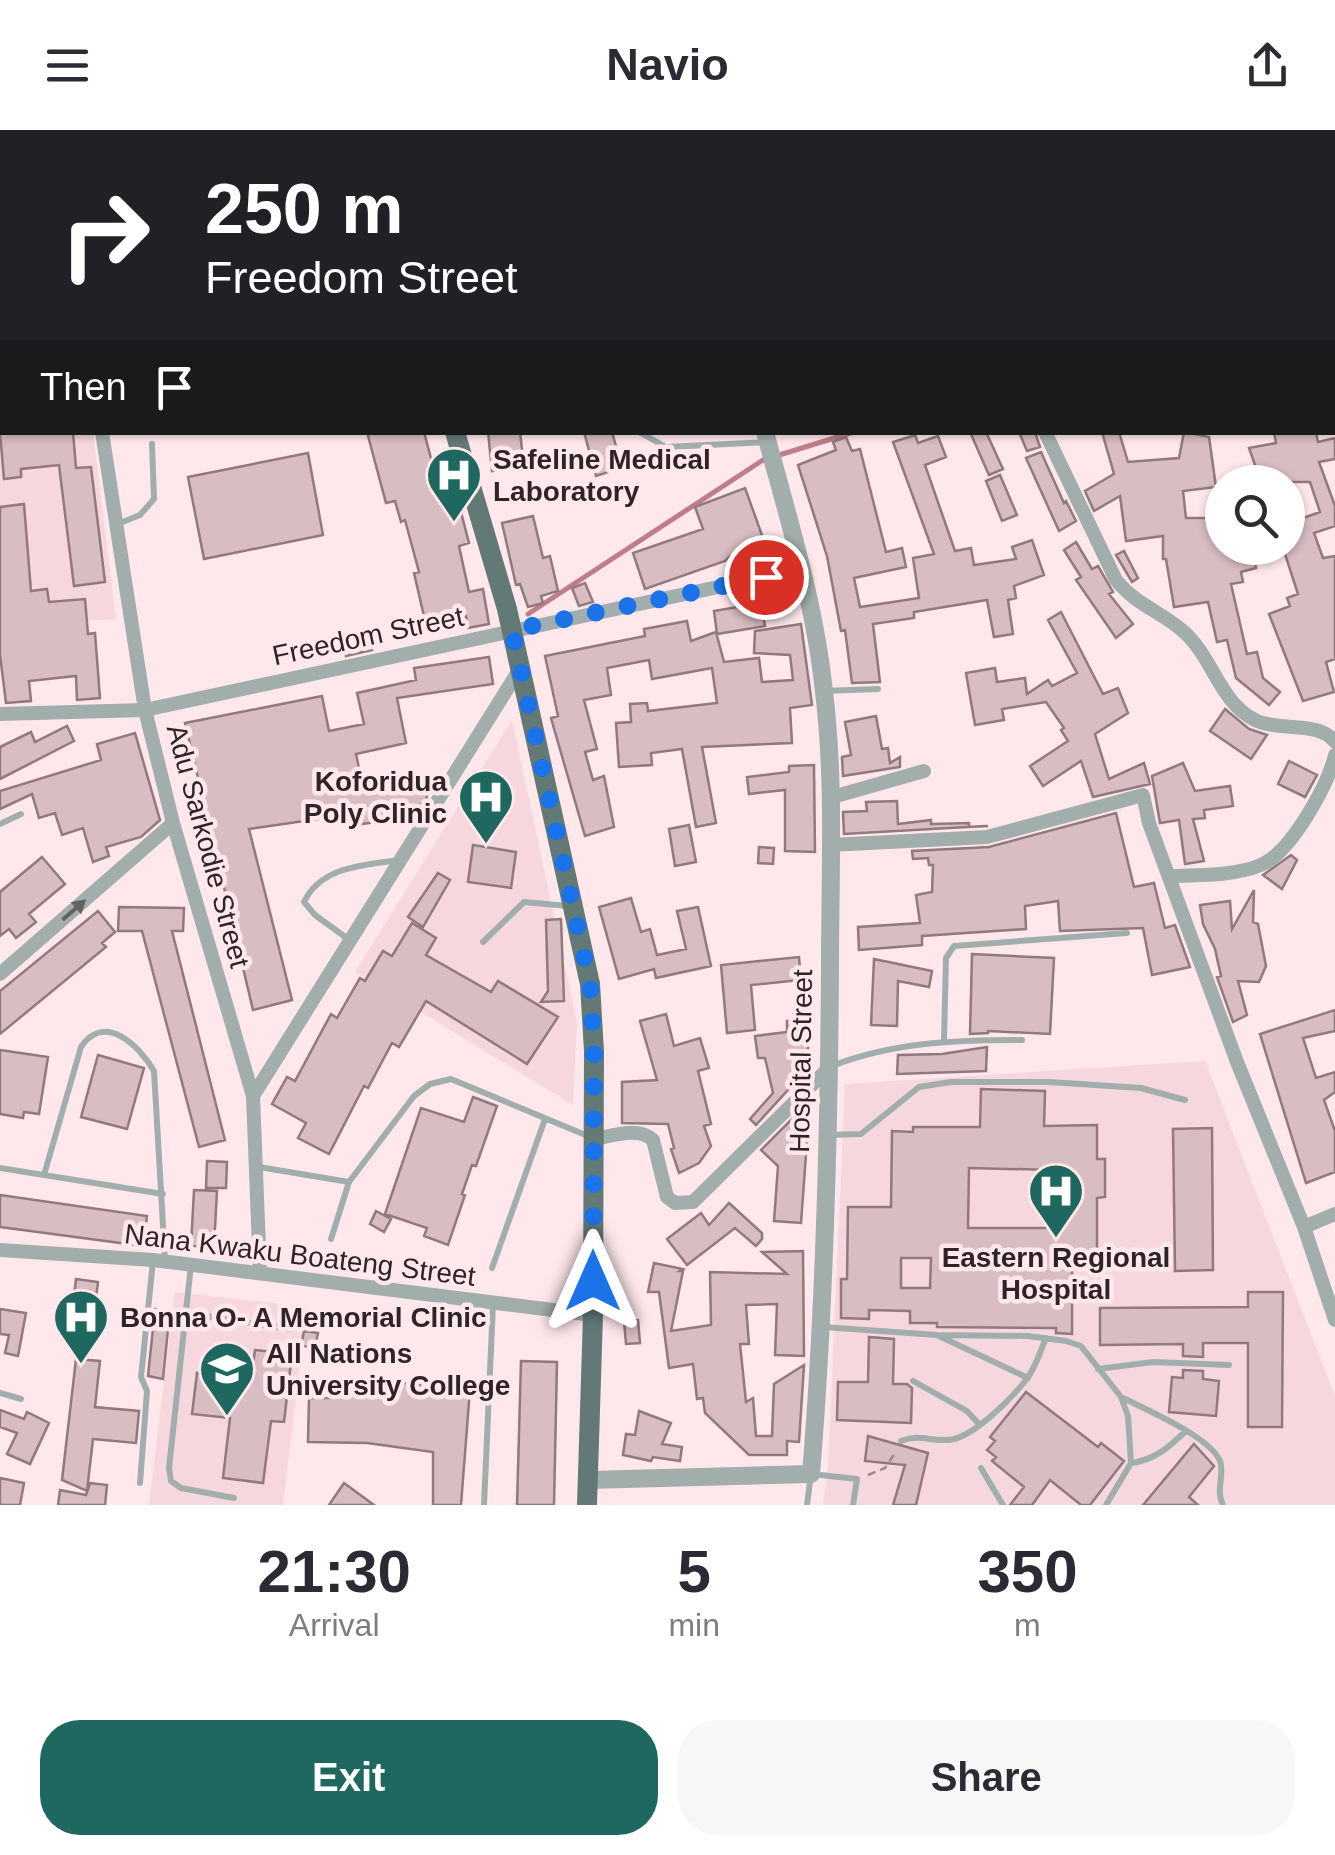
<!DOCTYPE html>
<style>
body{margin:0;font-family:Helvetica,sans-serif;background:#f7f7f7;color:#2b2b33;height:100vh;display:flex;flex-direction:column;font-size:38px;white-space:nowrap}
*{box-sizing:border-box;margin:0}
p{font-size:32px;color:#7c7c81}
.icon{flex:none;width:55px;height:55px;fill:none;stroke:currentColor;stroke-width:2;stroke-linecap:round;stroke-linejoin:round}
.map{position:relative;height:1375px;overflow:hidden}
.details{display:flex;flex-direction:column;background:#fff;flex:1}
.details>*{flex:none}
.hud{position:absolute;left:0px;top:0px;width:1335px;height:305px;box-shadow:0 2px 8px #0004;background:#202124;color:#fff;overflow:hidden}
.fabs{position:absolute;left:1205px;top:335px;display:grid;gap:20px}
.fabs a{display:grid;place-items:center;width:100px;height:100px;border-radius:50%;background:#fff;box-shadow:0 2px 8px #0004;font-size:50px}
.pin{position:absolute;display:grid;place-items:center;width:85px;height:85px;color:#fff;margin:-42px;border:5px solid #fff;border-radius:50%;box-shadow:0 2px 10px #0007}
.me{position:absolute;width:110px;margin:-55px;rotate:0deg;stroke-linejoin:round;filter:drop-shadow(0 0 8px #0008)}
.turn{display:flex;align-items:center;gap:35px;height:210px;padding:0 40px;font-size:45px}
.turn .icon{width:130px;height:130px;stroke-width:2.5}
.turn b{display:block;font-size:70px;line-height:85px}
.then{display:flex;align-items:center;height:95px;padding:0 40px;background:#0003;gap:20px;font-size:38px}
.eta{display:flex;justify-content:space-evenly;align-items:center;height:170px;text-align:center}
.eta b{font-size:60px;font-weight:600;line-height:70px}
.primary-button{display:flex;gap:20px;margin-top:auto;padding:20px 40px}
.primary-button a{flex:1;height:115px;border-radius:40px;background:#1f685f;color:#fff;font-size:40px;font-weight:600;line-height:115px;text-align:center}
.primary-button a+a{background:#f7f7f7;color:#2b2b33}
header{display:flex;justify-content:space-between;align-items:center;height:130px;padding:0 40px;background:#fff;font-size:45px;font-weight:600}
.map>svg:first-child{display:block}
.built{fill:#f5d7dd}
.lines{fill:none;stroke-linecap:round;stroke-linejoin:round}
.stream{stroke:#bf7d8c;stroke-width:5}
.building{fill:#d8bdc2;stroke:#92797e;stroke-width:2.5;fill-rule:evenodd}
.path{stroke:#9b8a8d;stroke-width:2.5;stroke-dasharray:8 5;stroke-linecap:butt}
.service{stroke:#a2aeac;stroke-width:6}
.minor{stroke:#a2aeac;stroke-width:14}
.tertiary{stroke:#a2aeac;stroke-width:18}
.primary{stroke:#627975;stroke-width:20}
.oneway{fill:#626262}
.route{stroke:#1a73e8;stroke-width:18;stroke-dasharray:0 32.4}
.labels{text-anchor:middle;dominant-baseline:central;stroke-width:9;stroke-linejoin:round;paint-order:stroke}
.poi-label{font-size:28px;font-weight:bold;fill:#2e2325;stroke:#ffe8ec;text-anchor:start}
.street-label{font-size:28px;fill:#2e2325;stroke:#ffe8ec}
</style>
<header><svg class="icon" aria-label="menu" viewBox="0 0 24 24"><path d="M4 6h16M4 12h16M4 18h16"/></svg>Navio<svg class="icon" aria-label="share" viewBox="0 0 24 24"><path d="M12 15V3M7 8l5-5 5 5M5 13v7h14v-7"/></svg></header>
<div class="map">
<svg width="1335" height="1375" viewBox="0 0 1335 1375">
<rect width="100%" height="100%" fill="#ffe8ec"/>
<path class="built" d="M 0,288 L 2,288 L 2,302 L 93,303 L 116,489 L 0,496 Z
M 512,590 L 577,892 L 573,975 L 355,842 Z
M 1205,931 L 1335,1266 L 1335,1375 L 823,1375 L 828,1336 L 845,954 Z
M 175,1162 L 307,1177 L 283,1375 L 149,1375 Z"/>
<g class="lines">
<path class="stream" d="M 528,484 L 763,330 L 854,302"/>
</g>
<path class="building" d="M 0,302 L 73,302 L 76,338 L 91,337 L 105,452 L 74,456 L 59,335 L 21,339 L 21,347 L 4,349 Z
M 367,302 L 424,302 L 441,366 L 456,363 L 469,413 L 459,416 L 469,462 L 483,459 L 489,494 L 468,498 L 466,486 L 426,495 L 414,443 L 419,442 L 405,390 L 401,392 L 395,371 L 386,373 Z
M 488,302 L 520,302 L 524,337 L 492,341 Z
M 584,302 L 612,302 L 622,338 L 596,346 Z
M 970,302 L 986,302 L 1003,339 L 989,345 Z
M 1019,302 L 1035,302 L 1040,317 L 1027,321 Z
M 1102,302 L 1119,302 L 1128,332 L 1179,328 L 1184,302 L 1209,307 L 1216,357 L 1183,361 L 1186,388 L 1221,388 L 1222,418 L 1252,418 L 1256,438 L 1241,442 L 1243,452 L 1231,454 L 1247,524 L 1257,522 L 1263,548 L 1280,562 L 1269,575 L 1236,548 L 1227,510 L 1217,512 L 1208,472 L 1174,477 L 1166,429 L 1163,429 L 1163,406 L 1126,411 L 1120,366 L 1094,381 L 1085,361 L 1114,344 Z
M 1274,302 L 1316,302 L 1318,312 L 1335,308 L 1335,329 L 1319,332 L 1335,376 L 1335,396 L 1314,403 L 1323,428 L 1335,426 L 1335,529 L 1326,532 L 1334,562 L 1303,571 L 1269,484 L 1290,476 L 1287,468 L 1298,464 L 1283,418 L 1288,418 L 1288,400 L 1295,400 L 1292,392 L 1320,382 L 1310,352 L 1261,352 L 1249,318 L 1276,313 Z
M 915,305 L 918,313 L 938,306 L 946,327 L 925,335 L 955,421 L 971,418 L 974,435 L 1016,429 L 1012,417 L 1032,410 L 1044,445 L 1014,456 L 1016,468 L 1008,470 L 1013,504 L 994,507 L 987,470 L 914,482 L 914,488 L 873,494 L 880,552 L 852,553 L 845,500 L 841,501 L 827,426 L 798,335 L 836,320 L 833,312 L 846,307 L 852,321 L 860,319 L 886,422 L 902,418 L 906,437 L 854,448 L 860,477 L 919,468 L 913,428 L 934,424 L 893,312 Z
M 1041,322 L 1064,373 L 1066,371 L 1076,391 L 1059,401 L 1026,328 Z
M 308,323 L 323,405 L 204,429 L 188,347 Z
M 1000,345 L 1017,385 L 1002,391 L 986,351 Z
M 745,358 L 763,408 L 760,409 L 765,425 L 758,428 L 761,437 L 747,440 L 739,418 L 725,431 L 645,459 L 633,423 L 703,399 L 695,377 Z
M 24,374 L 31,461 L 47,459 L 49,472 L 85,469 L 88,504 L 95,503 L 100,568 L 77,570 L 76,546 L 29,551 L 31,571 L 6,573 L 0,525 L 0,377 Z
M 533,386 L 543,428 L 550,426 L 558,461 L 541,466 L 543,473 L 528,477 L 520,454 L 516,455 L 502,393 Z
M 1076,412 L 1092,439 L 1098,436 L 1113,462 L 1109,464 L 1133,494 L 1116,508 L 1076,450 L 1081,447 L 1064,420 Z
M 1124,421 L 1138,448 L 1132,452 L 1116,425 Z
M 585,453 L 593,472 L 579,476 L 572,458 Z
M 761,473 L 765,496 L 717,504 L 714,481 Z
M 1061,482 L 1103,564 L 1118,558 L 1128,583 L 1095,604 L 1109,649 L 1144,633 L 1150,654 L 1093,667 L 1081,631 L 1043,656 L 1030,636 L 1068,611 L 1061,600 L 1064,598 L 1046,572 L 1002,579 L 1004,590 L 975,595 L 966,543 L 995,538 L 997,552 L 1025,548 L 1027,564 L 1048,550 L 1052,556 L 1077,543 L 1048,490 Z
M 687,491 L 691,511 L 716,502 L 724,532 L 759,528 L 762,552 L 793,550 L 790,525 L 754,523 L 755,501 L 801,494 L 812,575 L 790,578 L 792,613 L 702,617 L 716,693 L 696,697 L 682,619 L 651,623 L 652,635 L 619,637 L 616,593 L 631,592 L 630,574 L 647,573 L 648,581 L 717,573 L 712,538 L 652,549 L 649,530 L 607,538 L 611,565 L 584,570 L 597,619 L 585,622 L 593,650 L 604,646 L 614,697 L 585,706 L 551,588 L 558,586 L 545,526 L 645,506 L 644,499 Z
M 370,507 L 372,520 L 346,526 L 344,511 Z
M 489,527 L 493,554 L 397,568 L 406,613 L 356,624 L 362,652 L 425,645 L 427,667 L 423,674 L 410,676 L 411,687 L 348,696 L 346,685 L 249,699 L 292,870 L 253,880 L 185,593 L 322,566 L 329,601 L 364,594 L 357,563 L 416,550 L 414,538 Z
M 1225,579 L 1249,599 L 1267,605 L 1251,629 L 1210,601 Z
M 876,586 L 882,619 L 888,618 L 890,633 L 900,627 L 900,637 L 843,646 L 842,627 L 851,625 L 845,592 Z
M 67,596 L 74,611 L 0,649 L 0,617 L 31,602 L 35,612 Z
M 135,603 L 160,690 L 141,707 L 106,717 L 109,726 L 93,732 L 83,698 L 62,705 L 55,683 L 39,688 L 32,664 L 0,679 L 0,661 L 101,630 L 97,614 Z
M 1289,631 L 1317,645 L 1305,667 L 1278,654 Z
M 1183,633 L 1195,661 L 1230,656 L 1233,676 L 1204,680 L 1205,688 L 1193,689 L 1204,731 L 1185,734 L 1179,690 L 1160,693 L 1152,646 Z
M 814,635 L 815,722 L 785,721 L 785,660 L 749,664 L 747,647 L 789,642 L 789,636 Z
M 897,671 L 898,694 L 931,690 L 931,694 L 969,693 L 969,697 L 988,696 L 985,696 L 844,704 L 843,682 L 867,681 L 866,672 Z
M 1116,683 L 1134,757 L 1154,753 L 1165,798 L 1175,795 L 1190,837 L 1152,845 L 1143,798 L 1060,801 L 1058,771 L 1025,776 L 1026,799 L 922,806 L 922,815 L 859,820 L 858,797 L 920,793 L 916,765 L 932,762 L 933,735 L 929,735 L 928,728 L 913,729 L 912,721 L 989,717 Z
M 689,695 L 696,732 L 675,736 L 669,699 Z
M 473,715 L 516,722 L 511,758 L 468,752 Z
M 759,717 L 774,718 L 773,734 L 758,733 Z
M 1291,725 L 1297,730 L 1282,759 L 1263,745 Z
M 42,727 L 65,754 L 29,784 L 36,792 L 16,808 L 9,799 L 0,806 L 0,762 Z
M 438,743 L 450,750 L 423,797 L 408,787 Z
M 1254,760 L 1253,792 L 1258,794 L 1266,836 L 1259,852 L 1238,851 L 1247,885 L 1233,892 L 1217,847 L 1221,846 L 1215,819 L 1203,794 L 1200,775 L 1230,771 L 1232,799 Z
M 631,768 L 641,802 L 650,799 L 657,825 L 686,819 L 677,781 L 698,777 L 711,836 L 656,848 L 654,839 L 619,849 L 599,777 Z
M 119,777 L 184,778 L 183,801 L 172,801 L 225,1010 L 199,1017 L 142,801 L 118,801 Z
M 98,781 L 115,802 L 102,813 L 106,817 L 0,904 L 0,861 Z
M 561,789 L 564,871 L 541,872 L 548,861 L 546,790 Z
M 412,793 L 436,808 L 426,825 L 491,862 L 498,851 L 558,887 L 527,934 L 426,871 L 399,917 L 392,913 L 368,958 L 364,956 L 329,1024 L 298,1008 L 306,993 L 272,974 L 287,947 L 295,951 L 331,884 L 337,888 L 360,848 L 365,851 L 383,821 L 392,826 Z
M 972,824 L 1054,828 L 1050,904 L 988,901 L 988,903 L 970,904 Z
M 799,827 L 801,850 L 751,855 L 755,900 L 727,903 L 721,835 Z
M 874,829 L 932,841 L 929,857 L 898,851 L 897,896 L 871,895 Z
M 1335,880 L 1335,901 L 1303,908 L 1316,948 L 1335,942 L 1335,962 L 1324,970 L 1335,1001 L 1335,1042 L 1306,1053 L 1260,904 Z
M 666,884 L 674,916 L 700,908 L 709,938 L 698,941 L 711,994 L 704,996 L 711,1016 L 699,1033 L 679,1043 L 671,1019 L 674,1018 L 668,994 L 622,993 L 622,952 L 657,950 L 640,891 Z
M 808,890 L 808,938 L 756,995 L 750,989 L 773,963 L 765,928 L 758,928 L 755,906 L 787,902 L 787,891 Z
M 987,917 L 986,941 L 897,944 L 898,925 L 942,924 Z
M 0,920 L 48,927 L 39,984 L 24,982 L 23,988 L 0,984 Z
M 98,925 L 144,938 L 127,999 L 81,987 Z
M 981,959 L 1045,961 L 1044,996 L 1097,995 L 1097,1029 L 1105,1029 L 1105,1067 L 1097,1068 L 1097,1136 L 1072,1136 L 1072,1204 L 1056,1203 L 1056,1198 L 937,1197 L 937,1193 L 910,1193 L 910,1181 L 869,1180 L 869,1189 L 841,1188 L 841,1149 L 847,1149 L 848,1077 L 891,1077 L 892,1001 L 913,1002 L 913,997 L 980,997 ZM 969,1038 L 1054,1040 L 1054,1066 L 1059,1066 L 1059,1098 L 968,1098 ZM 901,1128 L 931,1128 L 930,1158 L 901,1158 Z
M 473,967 L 497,976 L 476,1036 L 472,1035 L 462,1064 L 465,1065 L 448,1115 L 424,1106 L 427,1098 L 385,1084 L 421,978 L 464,992 Z
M 808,973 L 789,1010 L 807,1011 L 801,1093 L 774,1091 L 778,1036 L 761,1020 Z
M 1212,998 L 1213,1140 L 1175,1141 L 1173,999 Z
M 207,1031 L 227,1032 L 226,1058 L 206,1058 Z
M 194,1060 L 217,1061 L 214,1117 L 191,1116 Z
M 0,1065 L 147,1086 L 143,1116 L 0,1097 Z
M 729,1073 L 762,1103 L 762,1109 L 756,1116 L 735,1098 L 687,1135 L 667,1109 L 701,1083 L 709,1095 Z
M 376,1081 L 391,1089 L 384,1102 L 370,1094 Z
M 803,1121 L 804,1226 L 775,1225 L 777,1174 L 746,1175 L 749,1214 L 740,1214 L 746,1272 L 753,1268 L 756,1306 L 772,1306 L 774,1254 L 804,1235 L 799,1312 L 787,1311 L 787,1325 L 749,1325 L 705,1283 L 703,1268 L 697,1269 L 693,1234 L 669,1238 L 659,1162 L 648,1162 L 654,1133 L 683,1139 L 680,1141 L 683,1141 L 671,1201 L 711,1195 L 710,1142 L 787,1144 L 762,1122 Z
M 76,1149 L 98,1152 L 96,1168 L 74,1166 Z
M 1248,1162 L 1283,1162 L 1282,1297 L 1248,1297 L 1248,1213 L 1203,1213 L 1203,1227 L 1183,1226 L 1183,1214 L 1100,1215 L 1100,1178 L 1248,1177 Z
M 0,1179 L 26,1183 L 18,1226 L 5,1223 L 9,1205 L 0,1204 Z
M 155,1179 L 170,1180 L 163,1249 L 148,1246 Z
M 638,1190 L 640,1213 L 626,1214 L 624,1191 Z
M 304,1201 L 318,1203 L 315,1217 L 301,1216 Z
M 869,1207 L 894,1209 L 893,1254 L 907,1254 L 912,1258 L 911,1293 L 837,1290 L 838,1252 L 868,1252 Z
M 255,1220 L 292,1224 L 284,1292 L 271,1291 L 263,1353 L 223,1348 L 230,1288 L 192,1284 L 197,1243 L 251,1249 Z
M 76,1229 L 100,1231 L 95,1277 L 139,1281 L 136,1313 L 93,1309 L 87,1361 L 62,1350 Z
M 521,1231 L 557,1232 L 554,1375 L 517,1375 Z
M 1183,1240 L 1203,1241 L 1203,1249 L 1219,1251 L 1216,1286 L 1169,1282 L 1172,1247 L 1183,1248 Z
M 337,1248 L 403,1250 L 402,1253 L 470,1259 L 461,1375 L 433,1375 L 433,1322 L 367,1313 L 308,1312 L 309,1268 L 337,1268 Z
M 1026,1262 L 1098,1317 L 1101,1313 L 1124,1331 L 1090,1375 L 1081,1375 L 1050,1350 L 1032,1375 L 1010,1375 L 1024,1357 L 992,1331 L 996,1327 L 987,1320 L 995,1311 L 990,1307 Z
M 0,1280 L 24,1289 L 27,1282 L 49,1293 L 30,1334 L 7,1324 L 17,1303 L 0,1297 Z
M 639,1281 L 671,1293 L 662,1314 L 682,1317 L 680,1331 L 653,1327 L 651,1331 L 623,1325 L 626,1304 L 635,1305 Z
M 868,1306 L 928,1323 L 916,1375 L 893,1375 L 905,1335 L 865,1331 Z
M 1194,1314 L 1214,1336 L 1189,1367 L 1198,1375 L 1143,1375 Z
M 0,1348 L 24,1353 L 20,1375 L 0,1375 Z
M 90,1353 L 107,1355 L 105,1375 L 58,1375 L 60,1360 L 86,1365 Z
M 344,1353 L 374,1375 L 329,1375 Z"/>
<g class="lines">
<path class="path" d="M 868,1345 L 885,1338 L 895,1323"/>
<path class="service" d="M 969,0 L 970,2
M 608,2 L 609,0
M 639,302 L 666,317 L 767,312
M 115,395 L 140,385 L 154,369 L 152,314
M 824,561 L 878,559
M 0,694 L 21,684
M 348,809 L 315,785 L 304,772 C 321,736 365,735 399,730
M 483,812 L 524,772 L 568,776
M 944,910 L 946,828 L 954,816 L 1127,803
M 832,936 C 893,912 957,910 1022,910
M 828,1005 L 861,1004 L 919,957 L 951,952 L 1049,952 L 1141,958 L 1185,970
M 259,1037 L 349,1052
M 0,1038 L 163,1064
M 44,1045 L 81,917 C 104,882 139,915 154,941 L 165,1130
M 331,1109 L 349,1052 L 414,966 L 430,954 L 451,949 L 588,1006
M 191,1135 L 169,1338 L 171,1351 L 181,1358 L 234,1368
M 492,1138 L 545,989
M 186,1183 L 290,1199
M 824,1197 L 937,1205 L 1028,1206 L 1066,1211 L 1081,1216 L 1121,1267 L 1128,1286 L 1131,1333 L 1106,1375
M 939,1206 L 1028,1248
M 1098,1239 L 1153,1232 L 1229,1235
M 913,1251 L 967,1281 L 979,1294
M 0,1263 L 21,1269
M 1123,1268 C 1145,1279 1218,1310 1221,1335 C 1223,1350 1216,1361 1223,1375
M 901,1311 C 919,1304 929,1311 947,1310 C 971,1310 1011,1269 1026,1250 C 1035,1239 1040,1222 1046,1208
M 1131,1333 C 1155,1330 1169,1317 1186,1301
M 981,1338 L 1003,1375
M 140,1353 L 147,1261 L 141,1247 L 153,1131
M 484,1375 L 493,1174
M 807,1375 L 811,1344 L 857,1349 L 853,1375"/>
<path class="minor" d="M 63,0 L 64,2
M 365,0 L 366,2
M 1160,0 L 1161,2
M 0,10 L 2,10
M 102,302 L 145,580 L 173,693 L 253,966 L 260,1143
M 1045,302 L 1116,450 C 1136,475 1160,481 1183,501 C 1213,527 1219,572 1255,590 C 1279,602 1319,590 1335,612
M 0,584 L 145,580 L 802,439
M 829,668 L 924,641
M 830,715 L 987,707 L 1143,665 L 1149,693 L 1237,932 L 1304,1097 L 1335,1190
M 1171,746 C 1200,745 1237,746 1263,734 C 1292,720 1328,655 1335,625
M 0,844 L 173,693
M 253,966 L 521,537
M 594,1009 C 613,1006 638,996 653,1010 L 667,1067 L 675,1073 L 693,1072 L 829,938
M 1304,1097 L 1335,1084
M 0,1120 L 153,1130 L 593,1185"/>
<path class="tertiary" d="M 660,0 L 661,2
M 588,1350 L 811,1344 C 825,1174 829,1005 830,835 C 830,745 835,651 824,562 C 815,474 788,387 765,302"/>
<path class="primary" d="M 1332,107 L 1335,108
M 0,270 L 2,270
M 455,302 L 507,479 L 590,854 L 594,921 L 593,1185 L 587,1375"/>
</g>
<defs><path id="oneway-solid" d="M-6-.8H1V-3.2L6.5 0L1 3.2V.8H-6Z" transform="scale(2.5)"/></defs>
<use class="oneway" href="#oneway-solid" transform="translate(74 780) rotate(-41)"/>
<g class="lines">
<path class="route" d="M 593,1151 L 594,921 L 590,854 L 512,500 L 766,447"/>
</g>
<defs>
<g id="hospital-pin" transform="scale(2.875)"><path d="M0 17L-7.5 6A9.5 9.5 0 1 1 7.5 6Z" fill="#1f685f" stroke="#ffe8ec"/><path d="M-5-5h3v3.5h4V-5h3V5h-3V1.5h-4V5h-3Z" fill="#fff"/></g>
<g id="university-pin" transform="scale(2.875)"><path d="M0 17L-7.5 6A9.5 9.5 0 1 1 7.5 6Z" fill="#1f685f" stroke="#ffe8ec"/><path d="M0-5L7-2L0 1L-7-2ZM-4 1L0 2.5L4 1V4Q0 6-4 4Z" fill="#fff"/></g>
</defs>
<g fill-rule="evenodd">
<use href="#hospital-pin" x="454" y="345"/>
<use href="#hospital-pin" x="486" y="667"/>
<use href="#hospital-pin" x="1056" y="1061"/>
<use href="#hospital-pin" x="81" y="1187"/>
<use href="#university-pin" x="227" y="1239"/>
</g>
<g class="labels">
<g class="poi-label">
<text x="493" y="329">Safeline Medical<tspan x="493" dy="32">Laboratory</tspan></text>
<text x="447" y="651" text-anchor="end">Koforidua<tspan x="447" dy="32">Poly Clinic</tspan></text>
<text x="1056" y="1127" text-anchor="middle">Eastern Regional<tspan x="1056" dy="32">Hospital</tspan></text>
<text x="120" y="1187">Bonna O- A Memorial Clinic</text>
<text x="266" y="1223">All Nations<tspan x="266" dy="32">University College</tspan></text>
</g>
<g class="street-label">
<text transform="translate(368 506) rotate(-12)">Freedom Street</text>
<text transform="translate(208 716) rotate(75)">Adu Sarkodie Street</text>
<text transform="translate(801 931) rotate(-89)">Hospital Street</text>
<text transform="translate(300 1125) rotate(7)">Nana Kwaku Boateng Street</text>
</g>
</g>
</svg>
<div class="fabs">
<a><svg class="icon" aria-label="search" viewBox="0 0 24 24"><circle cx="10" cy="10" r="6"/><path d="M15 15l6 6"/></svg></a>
</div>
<div class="pin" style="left:766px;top:447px;background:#d93025"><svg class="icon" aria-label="arrive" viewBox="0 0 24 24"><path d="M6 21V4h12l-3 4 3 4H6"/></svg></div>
<svg class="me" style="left:593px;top:1151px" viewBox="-20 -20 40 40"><path d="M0-17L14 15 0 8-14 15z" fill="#1a73e8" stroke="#fff" stroke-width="4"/></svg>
<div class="hud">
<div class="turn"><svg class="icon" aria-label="right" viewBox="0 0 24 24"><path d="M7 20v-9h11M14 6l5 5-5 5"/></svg><div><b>250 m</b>Freedom Street</div></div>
<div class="then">Then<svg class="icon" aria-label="arrive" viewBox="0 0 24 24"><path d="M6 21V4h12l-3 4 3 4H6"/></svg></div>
</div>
</div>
<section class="details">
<div class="eta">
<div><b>21:30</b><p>Arrival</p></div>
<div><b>5</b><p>min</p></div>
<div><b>350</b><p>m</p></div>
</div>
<div class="primary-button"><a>Exit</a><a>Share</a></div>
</section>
